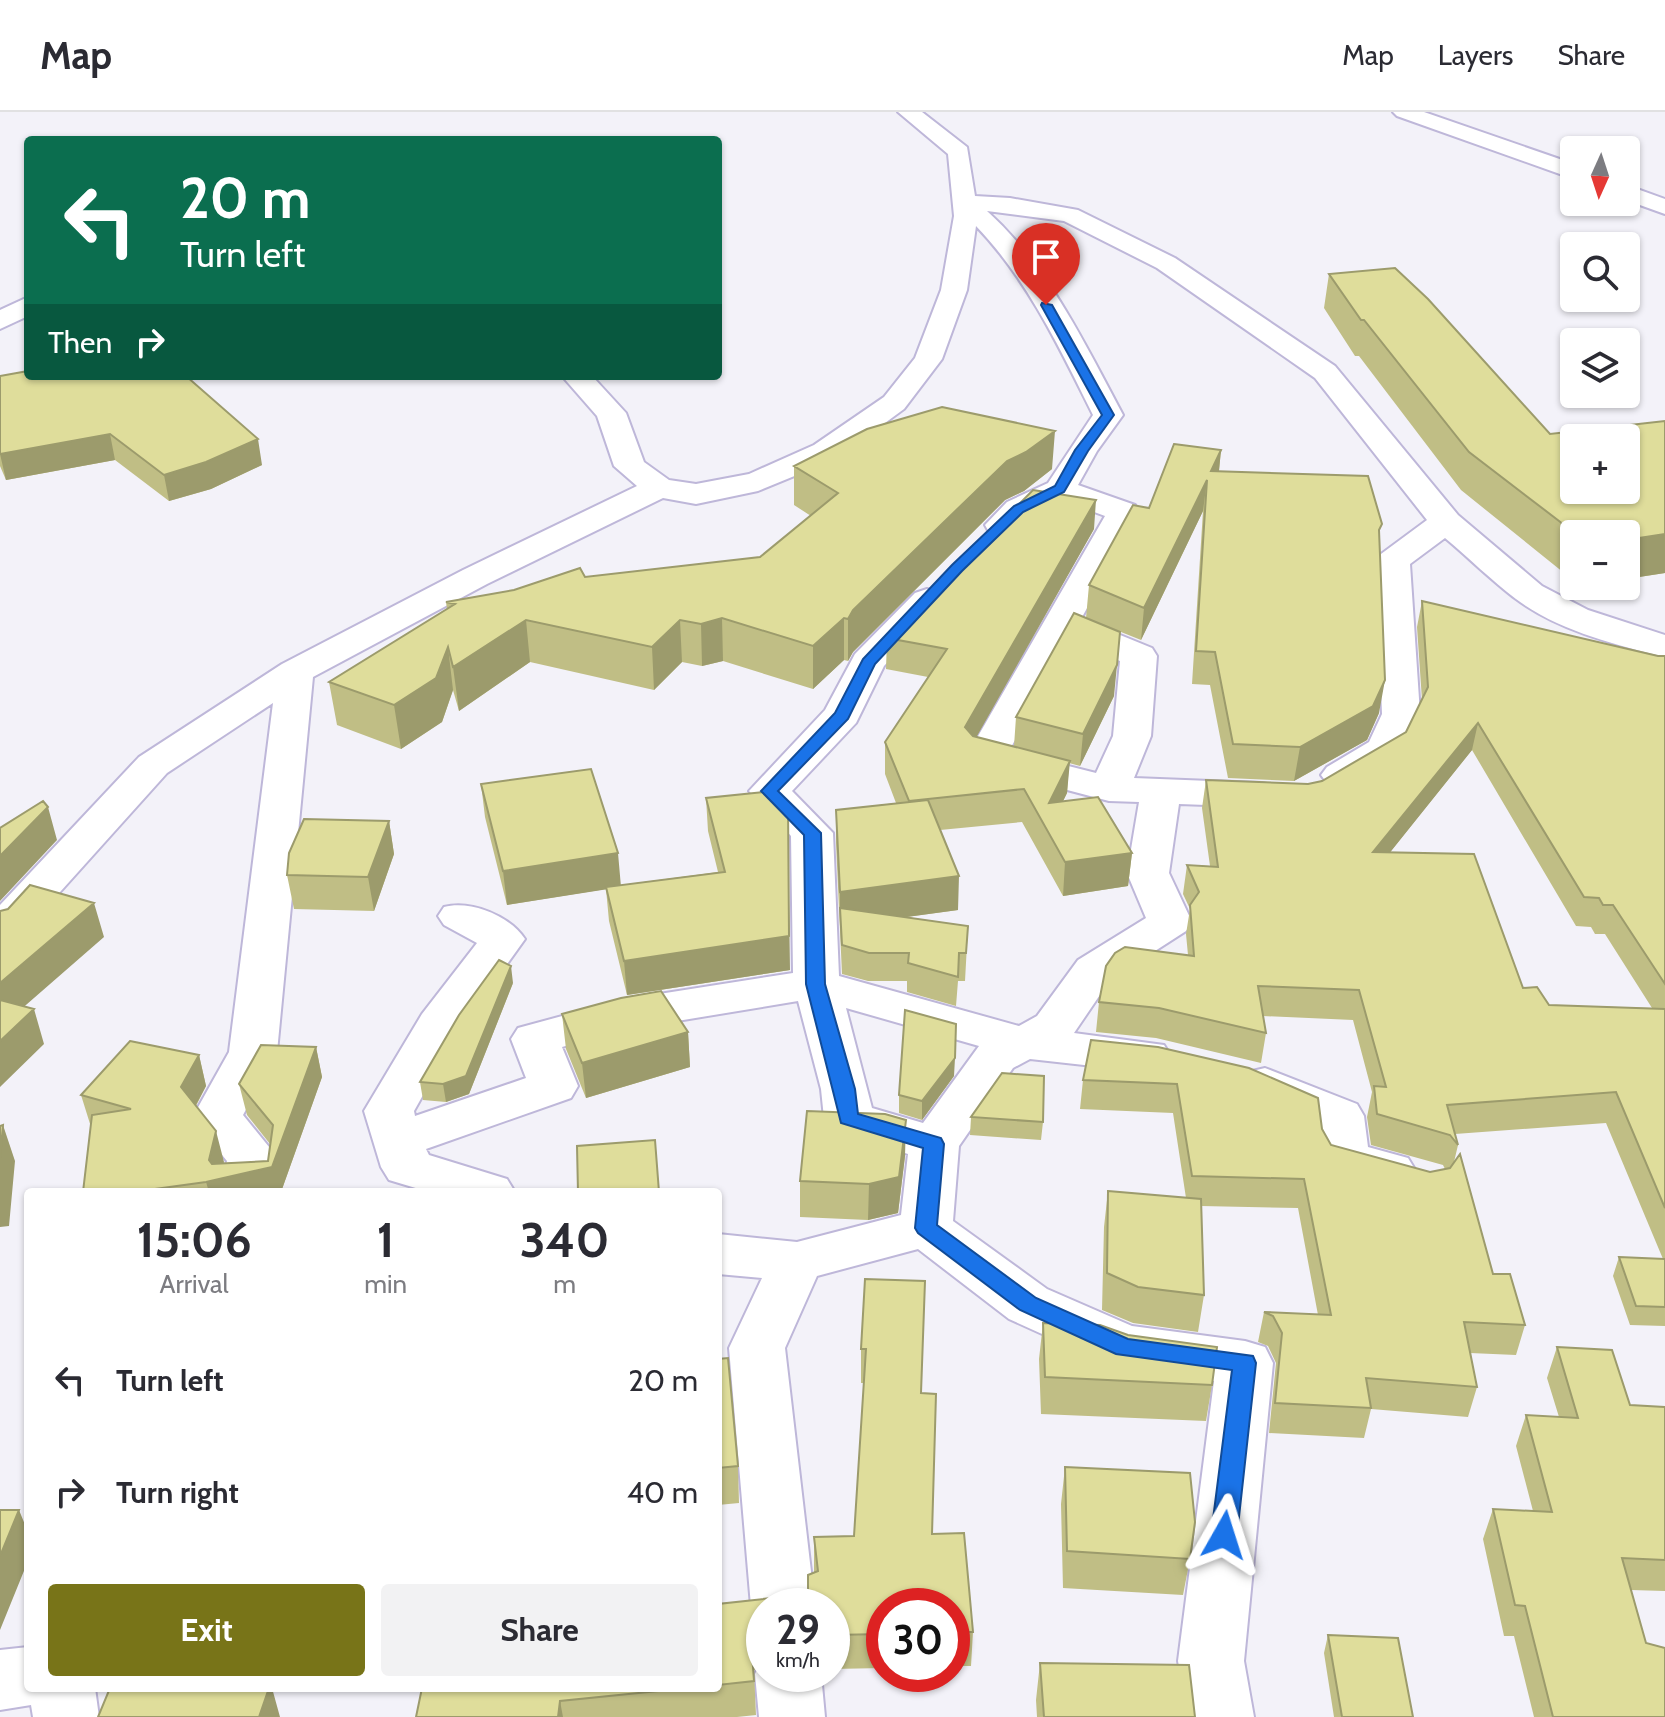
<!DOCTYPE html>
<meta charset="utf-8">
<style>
body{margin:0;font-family:Cabin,sans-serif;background:#f2f2f3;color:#2b2b33;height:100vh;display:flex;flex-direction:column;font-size:30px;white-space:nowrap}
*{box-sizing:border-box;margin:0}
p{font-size:26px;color:#7c7c81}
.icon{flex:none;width:44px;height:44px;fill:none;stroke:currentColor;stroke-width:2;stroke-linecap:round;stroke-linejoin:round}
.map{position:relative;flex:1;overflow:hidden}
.side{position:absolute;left:24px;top:1076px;width:698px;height:504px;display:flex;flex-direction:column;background:#fff;border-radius:8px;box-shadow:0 2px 6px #0004}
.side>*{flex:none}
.guide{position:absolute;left:24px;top:24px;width:698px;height:244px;border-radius:8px;box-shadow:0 2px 6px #0004;background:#0b6e4f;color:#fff;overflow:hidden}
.needle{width:52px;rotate:183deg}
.tools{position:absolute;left:1560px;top:24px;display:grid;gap:16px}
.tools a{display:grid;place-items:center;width:80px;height:80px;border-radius:8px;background:#fff;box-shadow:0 2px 6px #0004;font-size:40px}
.speed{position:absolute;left:746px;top:1476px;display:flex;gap:16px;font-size:40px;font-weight:700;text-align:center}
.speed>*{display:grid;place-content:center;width:104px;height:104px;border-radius:50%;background:#fff;box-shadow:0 2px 6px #0004;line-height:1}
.speed small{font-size:20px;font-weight:400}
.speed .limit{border:12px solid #d22;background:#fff;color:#111}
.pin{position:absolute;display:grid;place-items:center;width:68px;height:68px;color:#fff;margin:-82px -34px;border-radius:50% 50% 50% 0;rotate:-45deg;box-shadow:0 0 8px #0007}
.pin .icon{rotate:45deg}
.me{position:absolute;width:88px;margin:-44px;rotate:6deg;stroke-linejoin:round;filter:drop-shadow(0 0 6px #0008)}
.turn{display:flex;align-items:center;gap:28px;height:168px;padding:0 24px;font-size:36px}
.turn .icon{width:104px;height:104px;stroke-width:2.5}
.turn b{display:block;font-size:56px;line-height:68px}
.then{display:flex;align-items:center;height:76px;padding:0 24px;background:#0003;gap:16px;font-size:30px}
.eta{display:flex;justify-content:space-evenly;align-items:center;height:136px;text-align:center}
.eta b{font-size:48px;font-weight:700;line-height:56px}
.primary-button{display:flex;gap:16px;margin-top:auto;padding:16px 24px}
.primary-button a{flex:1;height:92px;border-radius:8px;background:#787418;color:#fff;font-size:32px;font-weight:700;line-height:92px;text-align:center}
.primary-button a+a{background:#f2f2f3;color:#2b2b33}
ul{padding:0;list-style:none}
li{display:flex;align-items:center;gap:24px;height:112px;padding:0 24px}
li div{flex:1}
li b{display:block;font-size:30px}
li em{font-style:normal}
header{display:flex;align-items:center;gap:48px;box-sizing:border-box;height:112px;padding:0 40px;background:#fff;border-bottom:2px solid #e1e1e2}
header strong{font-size:38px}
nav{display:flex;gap:44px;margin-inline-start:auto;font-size:28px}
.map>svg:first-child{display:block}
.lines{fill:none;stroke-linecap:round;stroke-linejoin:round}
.street-casing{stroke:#beb7d9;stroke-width:4}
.street{fill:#fff;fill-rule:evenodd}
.wall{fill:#c0be85;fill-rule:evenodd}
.shaded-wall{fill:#9c9b6c}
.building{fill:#dfdd9b;stroke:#9c9b6c;stroke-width:2;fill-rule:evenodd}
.route{fill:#1a73e8;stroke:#114b97;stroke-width:2}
</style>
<header>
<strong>Map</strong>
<nav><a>Map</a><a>Layers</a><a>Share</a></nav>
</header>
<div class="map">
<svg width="1665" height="1605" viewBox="0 0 1665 1605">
<rect width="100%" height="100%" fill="#f3f2f9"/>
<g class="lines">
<g class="street-casing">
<path id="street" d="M 898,0 L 922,0 L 967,35 L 975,84 L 1010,86 L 1078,98 L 1175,146 L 1335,254 L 1458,403 L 1542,474 L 1588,498 L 1665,523 L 1665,545 C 1614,532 1559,519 1516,487 C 1491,468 1469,446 1445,426 L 1410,452 L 1420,602 L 1399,645 L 1355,671 L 1341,675 L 1327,671 L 1321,663 L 1327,655 L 1369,630 L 1382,602 L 1376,449 L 1381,442 L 1427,408 L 1315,266 L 1157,156 L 1064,109 L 987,99 C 1048,154 1085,232 1123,303 L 1097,339 L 1078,373 L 1135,393 L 1140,400 L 1081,507 L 1152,536 L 1157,544 L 1151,624 L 1134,666 L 1262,671 L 1276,674 L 1282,683 L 1276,692 L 1262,695 L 1179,692 L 1169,761 L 1192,810 L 1186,819 L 1110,868 L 1074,921 L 1164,933 L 1171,944 L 1164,955 L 1147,960 L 1030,947 L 1013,956 L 959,1034 L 953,1109 L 1047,1177 L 1132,1214 L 1245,1229 L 1265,1235 L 1273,1251 L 1244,1549 L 1254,1605 L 1188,1605 L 1178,1549 L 1214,1269 L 1124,1257 L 1104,1250 L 1009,1207 L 918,1137 L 817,1164 L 785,1236 L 815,1494 L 764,1494 L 764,1515 L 760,1514 L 751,1494 L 729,1236 L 762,1166 L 718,1162 L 718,1122 L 797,1130 L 901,1103 L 908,1042 L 831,1018 L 824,1006 L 821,977 L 798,889 L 623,918 L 562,935 L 578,974 L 571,986 L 426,1037 L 429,1043 L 507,1067 L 515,1080 L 429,1080 L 389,1068 L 381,1055 L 364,999 L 422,902 L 477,831 L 444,813 L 438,804 L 444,795 C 471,788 510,804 525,827 L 459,919 L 414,999 L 415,1004 L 526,966 L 511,927 L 518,916 L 621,888 L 793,861 L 791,724 L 749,679 L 825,598 L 855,542 L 915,481 L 927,477 L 939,481 L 945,488 L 884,554 L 856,611 L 792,679 L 833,721 L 839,864 L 1019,914 L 1037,904 L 1078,848 L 1146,806 L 1127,761 L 1139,690 L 1109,689 L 972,653 L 966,645 L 1105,404 L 1062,388 C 1052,393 1040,397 1030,403 C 1014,414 1011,425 989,420 L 985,413 L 1007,390 L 1048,371 L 1093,303 C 1060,237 1028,168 976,114 L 967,178 L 942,247 L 904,297 L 836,347 L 758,379 L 696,392 L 663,386 L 487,472 L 313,565 L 277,940 L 243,1003 L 278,1046 L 272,1080 L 220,1080 L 227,1049 L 192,1006 L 229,940 L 273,591 L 167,661 L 16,829 L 0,833 L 0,793 L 139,645 L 282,552 L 463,458 L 637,374 L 614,354 L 597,304 L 562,264 L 592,264 L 626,301 L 644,350 L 669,368 L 696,372 L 749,362 L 814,333 L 884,285 L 915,246 L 941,178 L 954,104 L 948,42 ZM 1070,528 L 1120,549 L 1113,624 L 1096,661 L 1009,639 ZM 846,896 L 979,934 L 923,1011 L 872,996 Z
M 1393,0 L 1424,0 L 1574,52 L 1574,67 L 1397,4 Z
M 1626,73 L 1665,87 L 1665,102 L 1626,88 Z
M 28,185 L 28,204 L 0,217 L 0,198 Z
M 1265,956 L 1357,992 L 1364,1004 L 1368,1035 L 1408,1046 L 1416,1059 L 1408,1072 L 1390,1077 L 1326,1059 L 1319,1046 L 1315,1013 L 1248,984 L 1241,972 L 1248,960 Z
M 28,1535 L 28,1576 L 95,1576 L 99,1605 L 33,1605 L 31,1593 L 0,1598 L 0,1538 Z
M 764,1543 L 764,1562 L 821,1562 L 825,1605 L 759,1605 L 755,1562 Z"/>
</g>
<use href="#street" class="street"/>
</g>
<path class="wall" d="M 1395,156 L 1428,187 L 1550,322 L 1665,309 L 1665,461 L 1626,467 L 1626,422 L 1574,422 L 1574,469 L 1461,378 L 1359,244 L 1355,244 L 1324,196 L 1329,162 ZM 1574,326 L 1626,326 L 1626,378 L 1574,378 Z
M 0,264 L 262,353 L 211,377 L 169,389 L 115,348 L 6,368 L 0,354 Z
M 1221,338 L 1219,359 L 1379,430 L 1379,601 L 1367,628 L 1294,669 L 1228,666 L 1210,573 L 1192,572 L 1203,399 L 1141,528 L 1086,506 L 1089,473 L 1149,396 Z
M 794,354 L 1052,357 L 1024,379 L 1005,388 L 853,540 L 848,549 L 844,548 L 813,577 L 723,549 L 702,554 L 682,550 L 654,578 L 530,550 L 459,599 L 453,578 L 442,610 L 401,637 L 337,613 L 329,570 L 447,497 L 446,490 L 585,465 L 760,445 L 811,404 L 794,393 Z
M 1094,417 L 976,625 L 1014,634 L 1016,605 L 1114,584 L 1080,654 L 1069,651 L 1067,681 L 1063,689 L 1132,741 L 1128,774 L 1063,784 L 1022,710 L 940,718 L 958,798 L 906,805 L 968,814 L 965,869 L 958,869 L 956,894 L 907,880 L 907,869 L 868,869 L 842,862 L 836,731 L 836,698 L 896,691 L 885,662 L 885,630 L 928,565 L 886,557 L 887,526 Z
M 1422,489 L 1658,544 L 1665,544 L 1665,1214 L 1630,1213 L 1613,1164 L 1619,1145 L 1663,1147 L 1606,1011 L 1455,1022 L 1458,1033 L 1454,1050 L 1493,1162 L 1525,1213 L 1516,1243 L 1470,1241 L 1477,1275 L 1468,1305 L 1371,1297 L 1364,1326 L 1269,1321 L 1276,1251 L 1268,1234 L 1258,1230 L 1264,1200 L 1318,1203 L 1298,1096 L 1201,1094 L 1204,1183 L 1198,1220 L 1133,1211 L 1102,1198 L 1104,1115 L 1108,1079 L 1186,1086 L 1173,1001 L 1080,997 L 1083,968 L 1091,928 L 1322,1017 L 1331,1033 L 1430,1060 L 1445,1057 L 1443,1053 L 1371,1033 L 1367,1005 L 1372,980 L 1353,908 L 1263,904 L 1266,921 L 1261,951 L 1156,926 L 1096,920 L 1099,890 L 1188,843 L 1186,822 L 1190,797 L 1183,782 L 1187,753 L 1210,754 L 1202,696 L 1206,668 L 1308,672 L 1322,669 L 1406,620 L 1422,588 L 1417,515 ZM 1472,638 L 1576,814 L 1591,815 L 1595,822 L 1605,822 L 1652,896 L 1549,893 L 1523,876 L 1390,740 Z
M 481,672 L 621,773 L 718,760 L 708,719 L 706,686 L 790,858 L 627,883 L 609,809 L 606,777 L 507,793 L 485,705 Z
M 389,709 L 394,742 L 374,799 L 294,797 L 287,763 Z
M 513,871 L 469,982 L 446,990 L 423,988 L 420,970 Z
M 562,902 L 688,920 L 690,955 L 586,986 L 566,937 Z
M 316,935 L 322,965 L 281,1080 L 83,1080 L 91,1015 L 81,983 L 199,943 L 206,974 L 196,994 L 223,1051 L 268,1049 L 270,1032 L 247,1003 L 239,972 Z
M 954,964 L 922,1008 L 899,1001 L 899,983 Z
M 971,1005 L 1043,1010 L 1041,1028 L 970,1023 Z
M 905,1044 L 898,1101 L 868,1108 L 800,1105 L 800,1069 Z
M 865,1167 L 921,1281 L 932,1422 L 973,1520 L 971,1554 L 952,1554 L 952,1494 L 884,1494 L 884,1556 L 832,1557 L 832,1494 L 764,1494 L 764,1541 L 754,1559 L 756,1603 L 737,1605 L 416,1605 L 422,1576 L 718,1576 L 718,1492 L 808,1482 L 814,1461 L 814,1425 L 854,1424 L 864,1271 L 861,1271 L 861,1237 Z
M 1043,1211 L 1212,1273 L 1206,1309 L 1041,1302 L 1039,1247 Z
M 1557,1235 L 1630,1293 L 1665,1295 L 1665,1479 L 1631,1478 L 1665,1605 L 1534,1605 L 1514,1524 L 1504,1524 L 1483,1427 L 1493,1397 L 1533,1399 L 1516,1334 L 1526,1303 L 1559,1305 L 1547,1266 Z
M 718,1247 L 738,1354 L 739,1391 L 718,1393 Z
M 1065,1355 L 1190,1447 L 1183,1483 L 1063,1476 L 1061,1392 Z
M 1328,1523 L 1413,1605 L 1334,1605 L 1324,1541 Z
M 1040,1551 L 1195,1605 L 1037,1605 L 1036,1588 Z"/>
<path class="shaded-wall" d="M 1055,319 L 1052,357 L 1024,379 L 1005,388 L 853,540 L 848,549 L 848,507 L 853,498 L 1007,349 Z
M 110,322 L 115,348 L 6,368 L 0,342 Z
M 258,327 L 262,353 L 211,377 L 169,389 L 164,363 Z
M 1221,338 L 1218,368 L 1211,359 Z
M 1207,368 L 1203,399 L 1141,528 L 1144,496 Z
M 1096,388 L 1094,417 L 964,647 L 965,615 Z
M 1665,422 L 1665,461 L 1626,467 L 1626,428 Z
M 722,506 L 723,549 L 702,554 L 701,512 Z
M 844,506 L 844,548 L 813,577 L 813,534 Z
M 526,508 L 530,550 L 459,599 L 453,555 Z
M 680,508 L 682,550 L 654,578 L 652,535 Z
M 448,535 L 453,578 L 442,610 L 401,637 L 394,593 Z
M 1117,553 L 1114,584 L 1080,654 L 1083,622 Z
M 1385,568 L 1379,601 L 1367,628 L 1294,669 L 1300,635 Z
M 1478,611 L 1472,638 L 1368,768 L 1373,740 Z
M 1070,649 L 1067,681 L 1048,720 L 1049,691 Z
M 48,695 L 57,728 L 0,789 L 0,744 Z
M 389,709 L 394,742 L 374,799 L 368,765 Z
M 788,725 L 790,858 L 627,883 L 624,849 Z
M 618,741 L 621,775 L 507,793 L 503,759 Z
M 1132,741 L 1128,774 L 1063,784 L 1065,750 Z
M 959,764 L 958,798 L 841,814 L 840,796 L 840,814 L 840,780 Z
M 94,791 L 104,825 L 3,913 L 0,903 L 0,871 Z
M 511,854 L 513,871 L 469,982 L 446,990 L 443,972 Z
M 34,897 L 44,932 L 0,975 L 0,929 Z
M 688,920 L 690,955 L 586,986 L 582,951 Z
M 316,935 L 322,965 L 281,1080 L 209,1080 L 206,1070 L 209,1048 L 216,1019 L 224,1050 L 220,1067 L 272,1055 Z
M 199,943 L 206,974 L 189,1006 L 181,975 Z
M 955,946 L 954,964 L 922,1008 L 922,989 Z
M 906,1008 L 905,1044 L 898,1101 L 868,1108 L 869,1072 Z
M 3,1013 L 15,1049 L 9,1114 L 0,1115 L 0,1046 Z
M 19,1398 L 28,1420 L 28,1449 L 0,1518 L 0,1444 Z
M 762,1506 L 763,1540 L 752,1562 L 751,1528 Z
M 269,1576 L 272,1576 L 280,1605 L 259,1605 Z
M 560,1589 L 563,1605 L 558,1605 Z"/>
<path class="building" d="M 1395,156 L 1428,187 L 1550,322 L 1665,309 L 1665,422 L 1626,428 L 1626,422 L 1576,422 L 1469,340 L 1364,208 L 1361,208 L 1329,162 ZM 1574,326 L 1626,326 L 1626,378 L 1574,378 Z
M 28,259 L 28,264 L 186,264 L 258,327 L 206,350 L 164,363 L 110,322 L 0,342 L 0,264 Z
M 942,295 L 1055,319 L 1026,340 L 1007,349 L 853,498 L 848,507 L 844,506 L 813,534 L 722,506 L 701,512 L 680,508 L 652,535 L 526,508 L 453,555 L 448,535 L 436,566 L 394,593 L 329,570 L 455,492 L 446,490 L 514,478 L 580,456 L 585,465 L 760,445 L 838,381 L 794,354 L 867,317 Z
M 1174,332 L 1221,338 L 1211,359 L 1368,364 L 1382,412 L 1379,418 L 1385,568 L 1373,594 L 1300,635 L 1233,632 L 1215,540 L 1196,539 L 1207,368 L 1144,496 L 1089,473 L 1133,393 L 1149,396 Z
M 1033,378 L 1096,388 L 965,615 L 973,624 L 1070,649 L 1049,691 L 1098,685 L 1132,741 L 1065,750 L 1024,677 L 909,689 L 885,630 L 947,537 L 887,526 Z
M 1422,489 L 1658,544 L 1665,544 L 1665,872 L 1613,793 L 1603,793 L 1599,786 L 1584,785 L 1478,611 L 1373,740 L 1474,742 L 1523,876 L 1537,875 L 1549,893 L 1665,897 L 1665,1096 L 1616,980 L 1447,993 L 1458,1033 L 1450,1023 L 1377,1002 L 1374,974 L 1386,975 L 1359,878 L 1258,874 L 1266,921 L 1159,896 L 1099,890 L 1106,854 L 1115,841 L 1125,835 L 1194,844 L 1190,793 L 1199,780 L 1187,753 L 1218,755 L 1206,668 L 1308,672 L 1322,669 L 1406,620 L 1428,575 Z
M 1074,501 L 1120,520 L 1117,553 L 1083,622 L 1016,605 Z
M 591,657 L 618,741 L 503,759 L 481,672 Z
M 775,679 L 788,692 L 789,824 L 624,849 L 606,775 L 725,760 L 706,686 Z
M 928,688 L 959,764 L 840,780 L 836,698 Z
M 43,689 L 48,695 L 0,744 L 0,716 Z
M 304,707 L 389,709 L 368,765 L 287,763 L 289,741 Z
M 30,773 L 94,791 L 0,871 L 0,799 L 8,797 Z
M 840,796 L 968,814 L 966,841 L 959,841 L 958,865 L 908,851 L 909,841 L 869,841 L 842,833 Z
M 499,848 L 511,854 L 466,964 L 443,972 L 420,970 L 459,903 Z
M 661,879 L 688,920 L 582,951 L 562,902 L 621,886 Z
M 0,888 L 34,897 L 0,929 Z
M 905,898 L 956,912 L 955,946 L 922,989 L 899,983 Z
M 1091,928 L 1158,935 L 1249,956 L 1318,986 L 1322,1017 L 1331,1033 L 1430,1060 L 1450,1056 L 1460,1042 L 1493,1162 L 1510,1162 L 1525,1213 L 1464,1210 L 1477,1275 L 1366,1266 L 1371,1296 L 1275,1291 L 1282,1221 L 1273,1204 L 1264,1200 L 1331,1203 L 1304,1067 L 1192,1064 L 1177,972 L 1083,968 Z
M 130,929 L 199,943 L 181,975 L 216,1019 L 209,1048 L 212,1052 L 268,1049 L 273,1013 L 239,972 L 261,933 L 316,935 L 272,1055 L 206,1070 L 133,1080 L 83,1080 L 92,1003 L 131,997 L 81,983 Z
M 1002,961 L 1044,964 L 1043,1010 L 971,1005 Z
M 807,999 L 885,1002 L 906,1008 L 899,1065 L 869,1072 L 800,1069 Z
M 3,1013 L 0,1046 L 0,1014 Z
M 655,1028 L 659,1080 L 578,1080 L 577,1034 Z
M 1108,1079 L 1201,1087 L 1204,1183 L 1138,1175 L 1107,1161 Z
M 1619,1145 L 1665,1147 L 1665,1195 L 1636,1194 Z
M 865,1167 L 925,1169 L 921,1281 L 936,1282 L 932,1422 L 964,1421 L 973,1520 L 952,1520 L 952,1494 L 884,1494 L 884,1522 L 832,1523 L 832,1494 L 764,1494 L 764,1507 L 762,1506 L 751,1528 L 754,1569 L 718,1573 L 718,1492 L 808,1482 L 808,1463 L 818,1459 L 814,1425 L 854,1424 L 866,1237 L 861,1237 Z
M 1043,1211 L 1100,1213 L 1128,1223 L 1217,1235 L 1212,1273 L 1045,1265 Z
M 1557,1235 L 1612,1238 L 1630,1293 L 1665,1295 L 1665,1448 L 1622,1446 L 1646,1531 L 1665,1536 L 1665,1605 L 1553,1605 L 1525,1494 L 1515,1493 L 1493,1397 L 1552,1400 L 1526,1303 L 1578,1306 Z
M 728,1246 L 738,1354 L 718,1356 L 718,1247 Z
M 1065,1355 L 1190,1361 L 1195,1410 L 1190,1447 L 1067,1439 Z
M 0,1398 L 19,1398 L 0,1444 Z
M 1328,1523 L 1398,1526 L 1413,1605 L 1342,1605 Z
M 1040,1551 L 1189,1553 L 1195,1605 L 1044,1605 Z
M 110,1576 L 269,1576 L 259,1605 L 98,1605 Z
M 422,1576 L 688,1576 L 560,1589 L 558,1605 L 416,1605 Z"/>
<path class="route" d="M 1042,191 L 1052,193 L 1114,303 L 1088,339 L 1064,380 L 1023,400 L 962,459 L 875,552 L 848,607 L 778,679 L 821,721 L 825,872 L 855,977 L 858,1002 L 941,1026 L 944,1032 L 937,1113 L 1036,1186 L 1128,1227 L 1253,1244 L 1256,1251 L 1237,1423 L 1233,1431 L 1224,1434 L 1215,1431 L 1211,1423 L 1232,1258 L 1116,1242 L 1020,1198 L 918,1121 L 915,1116 L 923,1036 L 841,1011 L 806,872 L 804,723 L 761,679 L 835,601 L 863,547 L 952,453 L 1014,394 L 1055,374 L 1075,338 L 1102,303 L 1041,193 Z"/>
</svg>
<div class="tools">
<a><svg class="needle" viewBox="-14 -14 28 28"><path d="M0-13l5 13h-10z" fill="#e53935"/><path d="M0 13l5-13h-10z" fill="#7c7c81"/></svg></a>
<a><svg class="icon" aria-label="search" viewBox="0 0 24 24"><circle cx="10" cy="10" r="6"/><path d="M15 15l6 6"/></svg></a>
<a><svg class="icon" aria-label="layers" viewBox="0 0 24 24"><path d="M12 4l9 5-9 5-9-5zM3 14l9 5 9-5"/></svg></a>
<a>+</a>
<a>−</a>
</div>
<div class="speed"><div>29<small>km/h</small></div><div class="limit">30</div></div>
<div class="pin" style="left:1046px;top:193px;background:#d93025"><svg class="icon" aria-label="arrive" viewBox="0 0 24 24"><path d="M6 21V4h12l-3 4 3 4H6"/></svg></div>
<svg class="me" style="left:1224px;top:1423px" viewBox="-20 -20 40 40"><path d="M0-17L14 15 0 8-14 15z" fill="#1a73e8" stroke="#fff" stroke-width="4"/></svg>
<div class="guide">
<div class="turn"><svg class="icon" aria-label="left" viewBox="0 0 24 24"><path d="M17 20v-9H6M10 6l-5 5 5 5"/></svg><div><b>20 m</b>Turn left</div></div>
<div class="then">Then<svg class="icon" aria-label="right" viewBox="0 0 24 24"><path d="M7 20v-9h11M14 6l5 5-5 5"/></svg></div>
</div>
<section class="side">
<div class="eta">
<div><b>15:06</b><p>Arrival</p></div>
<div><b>1</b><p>min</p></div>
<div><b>340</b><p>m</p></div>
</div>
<ul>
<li><svg class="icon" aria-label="left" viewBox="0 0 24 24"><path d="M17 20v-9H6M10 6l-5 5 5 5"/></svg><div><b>Turn left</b></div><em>20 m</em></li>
<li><svg class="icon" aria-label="right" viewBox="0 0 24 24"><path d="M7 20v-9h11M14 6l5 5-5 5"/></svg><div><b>Turn right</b></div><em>40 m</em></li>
</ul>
<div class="primary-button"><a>Exit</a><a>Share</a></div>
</section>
</div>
